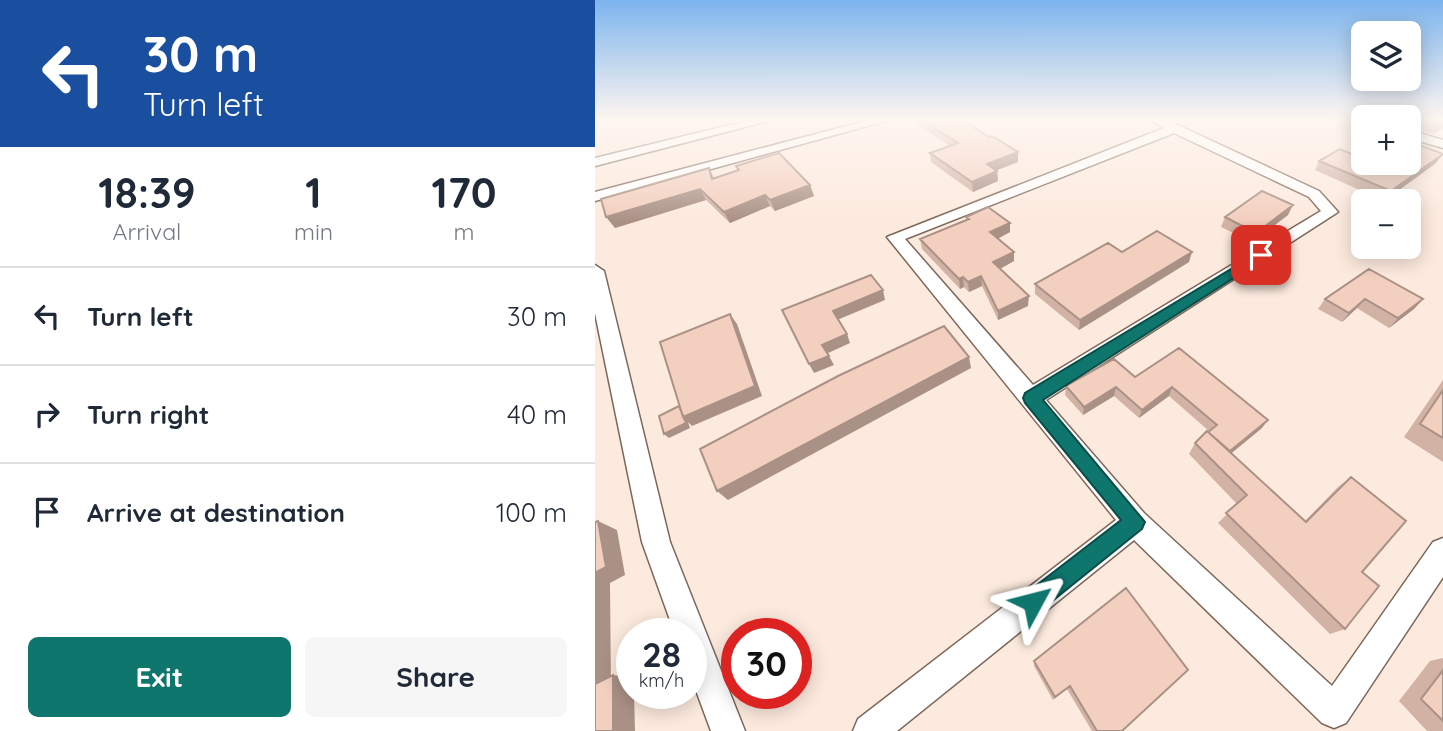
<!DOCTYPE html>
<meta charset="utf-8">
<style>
body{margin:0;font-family:Quicksand,sans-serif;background:#f6f6f7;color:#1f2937;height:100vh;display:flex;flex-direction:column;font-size:26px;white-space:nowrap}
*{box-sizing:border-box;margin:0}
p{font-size:23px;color:#747a83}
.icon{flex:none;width:38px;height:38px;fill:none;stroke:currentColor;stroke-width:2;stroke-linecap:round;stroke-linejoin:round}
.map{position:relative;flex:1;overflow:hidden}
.panel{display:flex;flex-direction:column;background:#fff;width:595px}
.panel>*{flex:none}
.guide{background:#1a4fa0;color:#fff;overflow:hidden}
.controls{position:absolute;left:756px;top:21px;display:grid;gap:14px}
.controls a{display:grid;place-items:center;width:70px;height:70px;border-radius:10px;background:#fff;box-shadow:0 4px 18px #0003;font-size:35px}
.speed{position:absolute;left:21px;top:618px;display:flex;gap:14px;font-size:35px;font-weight:700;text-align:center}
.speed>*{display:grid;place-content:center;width:91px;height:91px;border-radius:50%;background:#fff;box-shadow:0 4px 18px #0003;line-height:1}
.speed small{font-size:18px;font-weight:400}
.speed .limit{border:10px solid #d22;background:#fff;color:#111}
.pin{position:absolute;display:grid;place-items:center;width:60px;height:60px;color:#fff;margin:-30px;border-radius:14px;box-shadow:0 4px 10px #0006}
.me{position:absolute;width:77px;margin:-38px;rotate:52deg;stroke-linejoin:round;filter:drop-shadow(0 0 5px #0008)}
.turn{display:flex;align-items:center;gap:24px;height:147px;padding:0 28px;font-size:32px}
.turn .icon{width:91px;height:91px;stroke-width:2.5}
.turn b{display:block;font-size:49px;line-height:60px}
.eta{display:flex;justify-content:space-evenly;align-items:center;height:119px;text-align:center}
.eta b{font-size:42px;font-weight:800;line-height:49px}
.button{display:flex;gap:14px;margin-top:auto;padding:14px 28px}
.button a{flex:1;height:80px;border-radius:10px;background:#0f766e;color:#fff;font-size:28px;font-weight:800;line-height:80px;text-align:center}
.button a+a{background:#f6f6f7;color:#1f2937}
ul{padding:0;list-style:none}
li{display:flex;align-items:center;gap:21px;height:98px;padding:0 28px;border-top:2px solid #e0e1e3}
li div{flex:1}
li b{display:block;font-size:26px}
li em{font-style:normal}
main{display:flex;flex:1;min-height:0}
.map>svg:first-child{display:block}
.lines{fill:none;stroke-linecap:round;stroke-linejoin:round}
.street-casing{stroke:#7c675a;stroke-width:3}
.street{fill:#fff;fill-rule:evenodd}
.wall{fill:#d1b2a4}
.shaded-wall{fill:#aa9186}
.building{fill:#f3cfbf;stroke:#aa9186;stroke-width:2}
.route{fill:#0f766e;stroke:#0a4d48;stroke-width:2}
</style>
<main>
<section class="panel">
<div class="guide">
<div class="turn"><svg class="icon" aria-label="left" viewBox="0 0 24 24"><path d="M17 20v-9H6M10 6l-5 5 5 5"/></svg><div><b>30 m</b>Turn left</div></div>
</div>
<div class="eta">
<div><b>18:39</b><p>Arrival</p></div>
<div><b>1</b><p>min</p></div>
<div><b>170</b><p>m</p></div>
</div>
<ul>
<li><svg class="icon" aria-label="left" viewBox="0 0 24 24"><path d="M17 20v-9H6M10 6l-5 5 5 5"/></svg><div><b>Turn left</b></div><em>30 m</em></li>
<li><svg class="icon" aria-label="right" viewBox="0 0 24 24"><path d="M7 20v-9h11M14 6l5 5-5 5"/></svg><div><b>Turn right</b></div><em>40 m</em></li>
<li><svg class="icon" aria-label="arrive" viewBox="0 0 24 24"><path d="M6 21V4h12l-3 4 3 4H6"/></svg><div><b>Arrive at destination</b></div><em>100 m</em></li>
</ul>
<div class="button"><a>Exit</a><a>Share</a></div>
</section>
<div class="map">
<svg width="848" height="731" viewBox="0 0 848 731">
<rect width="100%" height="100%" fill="#fdeade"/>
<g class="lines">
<g class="street-casing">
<path id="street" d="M 159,119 L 181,119 L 0,166 L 0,158 Z
M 278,119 L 298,119 L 0,201 L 0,192 Z
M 554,119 L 570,119 L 724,191 L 743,212 L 451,400 L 549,513 L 737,686 L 838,542 L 848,538 L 848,577 L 751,723 L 739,728 L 727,723 L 539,540 L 302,731 L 258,731 L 263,719 L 521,520 L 292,237 L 569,128 ZM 579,133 L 714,197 L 726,211 L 438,385 L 310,239 Z
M 814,130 L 848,140 L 848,148 L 814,138 Z
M 0,265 L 9,271 L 75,542 L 150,731 L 116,731 L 96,677 L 96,634 L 80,634 L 47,542 L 0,313 Z"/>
</g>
<use href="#street" class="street"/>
</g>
<path class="wall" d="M 322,119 L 365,119 L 423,162 L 401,170 L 402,171 L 403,181 L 378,192 L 336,162 L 335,153 L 355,146 L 323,125 Z
M 814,119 L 848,119 L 838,134 L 814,125 Z
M 724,161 L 786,167 L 841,163 L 789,201 L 720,170 Z
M 141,166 L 215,185 L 219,196 L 180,211 L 175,206 L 135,223 L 111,200 L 20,228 L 114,168 L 119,178 L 143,171 Z
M 693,215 L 657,242 L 626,227 L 630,217 Z
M 371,217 L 415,223 L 415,232 L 403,239 L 419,261 L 405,269 L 433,306 L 403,320 L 387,286 L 374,292 L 369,287 L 365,289 L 327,249 L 325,239 L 371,220 Z
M 527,252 L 594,262 L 484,330 L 440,294 L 440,284 Z
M 730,299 L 828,299 L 819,309 L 794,328 L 762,308 L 747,322 L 723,309 Z
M 584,348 L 667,428 L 637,453 L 710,521 L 743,487 L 756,477 L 767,572 L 750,629 L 735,634 L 623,523 L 642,504 L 594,454 L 600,443 L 614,431 L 574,396 L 544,418 L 519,396 L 488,415 L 470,395 L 471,386 L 540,377 Z
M 848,380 L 848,462 L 809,437 Z
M 531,588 L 527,731 L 497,731 L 472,689 L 458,700 L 439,666 L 439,661 Z
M 848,658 L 848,731 L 832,731 L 804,701 L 835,661 Z"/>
<path class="shaded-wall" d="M 848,123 L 848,128 L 838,134 L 843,125 Z
M 423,152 L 423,162 L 392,174 L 392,164 Z
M 848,154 L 841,163 L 789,201 L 796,191 Z
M 402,171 L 403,181 L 378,192 L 377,182 Z
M 215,185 L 219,196 L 180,211 L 175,200 Z
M 105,189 L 111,200 L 20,228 L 11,217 Z
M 170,195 L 175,206 L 135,223 L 129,212 Z
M 698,205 L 693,215 L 657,242 L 661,233 Z
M 415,223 L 415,232 L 396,242 L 395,232 Z
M 419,252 L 419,261 L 399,272 L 398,262 Z
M 597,252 L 594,262 L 484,330 L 485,320 Z
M 386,276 L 387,286 L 374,292 L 373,282 Z
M 368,277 L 369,287 L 365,289 L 364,279 Z
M 288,290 L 290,300 L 242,320 L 238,311 Z
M 434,296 L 433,306 L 403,320 L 403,311 Z
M 770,299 L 762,308 L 747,322 L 754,313 Z
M 828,299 L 819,309 L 794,328 L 803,318 Z
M 135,314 L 142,324 L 167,396 L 97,426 L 93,422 L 95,428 L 74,438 L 69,434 L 88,411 Z
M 252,334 L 255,343 L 231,354 L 227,345 Z
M 234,356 L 239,365 L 219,373 L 214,364 Z
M 374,357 L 376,368 L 133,500 L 122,491 Z
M 521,387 L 519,396 L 488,415 L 489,407 Z
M 577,387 L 574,396 L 544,418 L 547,410 Z
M 673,420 L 667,428 L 629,459 L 635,451 Z
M 3,521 L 22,530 L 30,575 L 15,583 L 16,690 L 0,688 L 0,573 Z
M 18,675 L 37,678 L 37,693 L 39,693 L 40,731 L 18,731 Z"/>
<path class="building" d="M 326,119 L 365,119 L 394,137 L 397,136 L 423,152 L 392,164 L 402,171 L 377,182 L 335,153 L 363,143 Z
M 827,119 L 848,119 L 848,123 L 843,125 Z
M 824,145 L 848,154 L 796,191 L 724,161 L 745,149 L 768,159 L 768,163 L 777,163 L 786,167 L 793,163 L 814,163 L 814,151 Z
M 184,153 L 215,185 L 175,200 L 170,195 L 129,212 L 105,189 L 11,217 L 6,199 L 114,168 L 117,179 L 144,170 L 141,166 Z
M 667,191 L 698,205 L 661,233 L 630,217 Z
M 393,207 L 415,223 L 395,232 L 419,252 L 398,262 L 434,296 L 403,311 L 386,276 L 373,282 L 368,277 L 364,279 L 325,239 L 374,219 L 371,217 Z
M 562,231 L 597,252 L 485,320 L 440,284 L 513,243 L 527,252 Z
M 774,269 L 828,299 L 803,318 L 770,299 L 754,313 L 730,299 Z
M 276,275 L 288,290 L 238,311 L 252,334 L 227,345 L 234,356 L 214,364 L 187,310 Z
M 135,314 L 160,386 L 88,417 L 65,342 Z
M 349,326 L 374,357 L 122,491 L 105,449 L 243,376 Z
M 584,348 L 673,420 L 635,451 L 613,432 L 622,425 L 577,387 L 547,410 L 521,387 L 489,407 L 471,386 L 519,359 L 540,377 Z
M 848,390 L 848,438 L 825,424 Z
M 84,406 L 91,423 L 69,434 L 64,416 Z
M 612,431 L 711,522 L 756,477 L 811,521 L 767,572 L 784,586 L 750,629 L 631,513 L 652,495 L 600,443 Z
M 3,521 L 11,567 L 0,573 L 0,522 Z
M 531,588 L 593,670 L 527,731 L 502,731 L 475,686 L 460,697 L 439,661 Z
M 848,670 L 848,721 L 826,699 Z
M 18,675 L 18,731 L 0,731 L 0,684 Z"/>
<linearGradient id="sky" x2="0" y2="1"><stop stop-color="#7cb4ee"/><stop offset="0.54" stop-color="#fef6f0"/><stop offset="1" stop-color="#fef6f0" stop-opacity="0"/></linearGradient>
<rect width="848" height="221" fill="url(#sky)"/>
<path class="route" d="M 666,251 L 672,255 L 670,258 L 448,400 L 550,522 L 547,529 L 446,610 L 438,613 L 430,610 L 427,602 L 430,594 L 526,520 L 430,403 L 428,398 L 430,393 Z"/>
</svg>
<div class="controls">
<a><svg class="icon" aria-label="layers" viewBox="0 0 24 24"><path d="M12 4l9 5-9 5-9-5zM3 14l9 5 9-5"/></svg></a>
<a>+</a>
<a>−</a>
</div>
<div class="speed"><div>28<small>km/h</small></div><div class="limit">30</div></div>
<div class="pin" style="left:666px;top:255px;background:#d93025"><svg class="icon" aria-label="arrive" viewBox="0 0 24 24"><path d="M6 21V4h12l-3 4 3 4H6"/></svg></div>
<svg class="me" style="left:438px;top:602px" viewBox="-20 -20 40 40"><path d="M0-17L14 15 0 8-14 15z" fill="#0f766e" stroke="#fff" stroke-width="4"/></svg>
</div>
</main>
